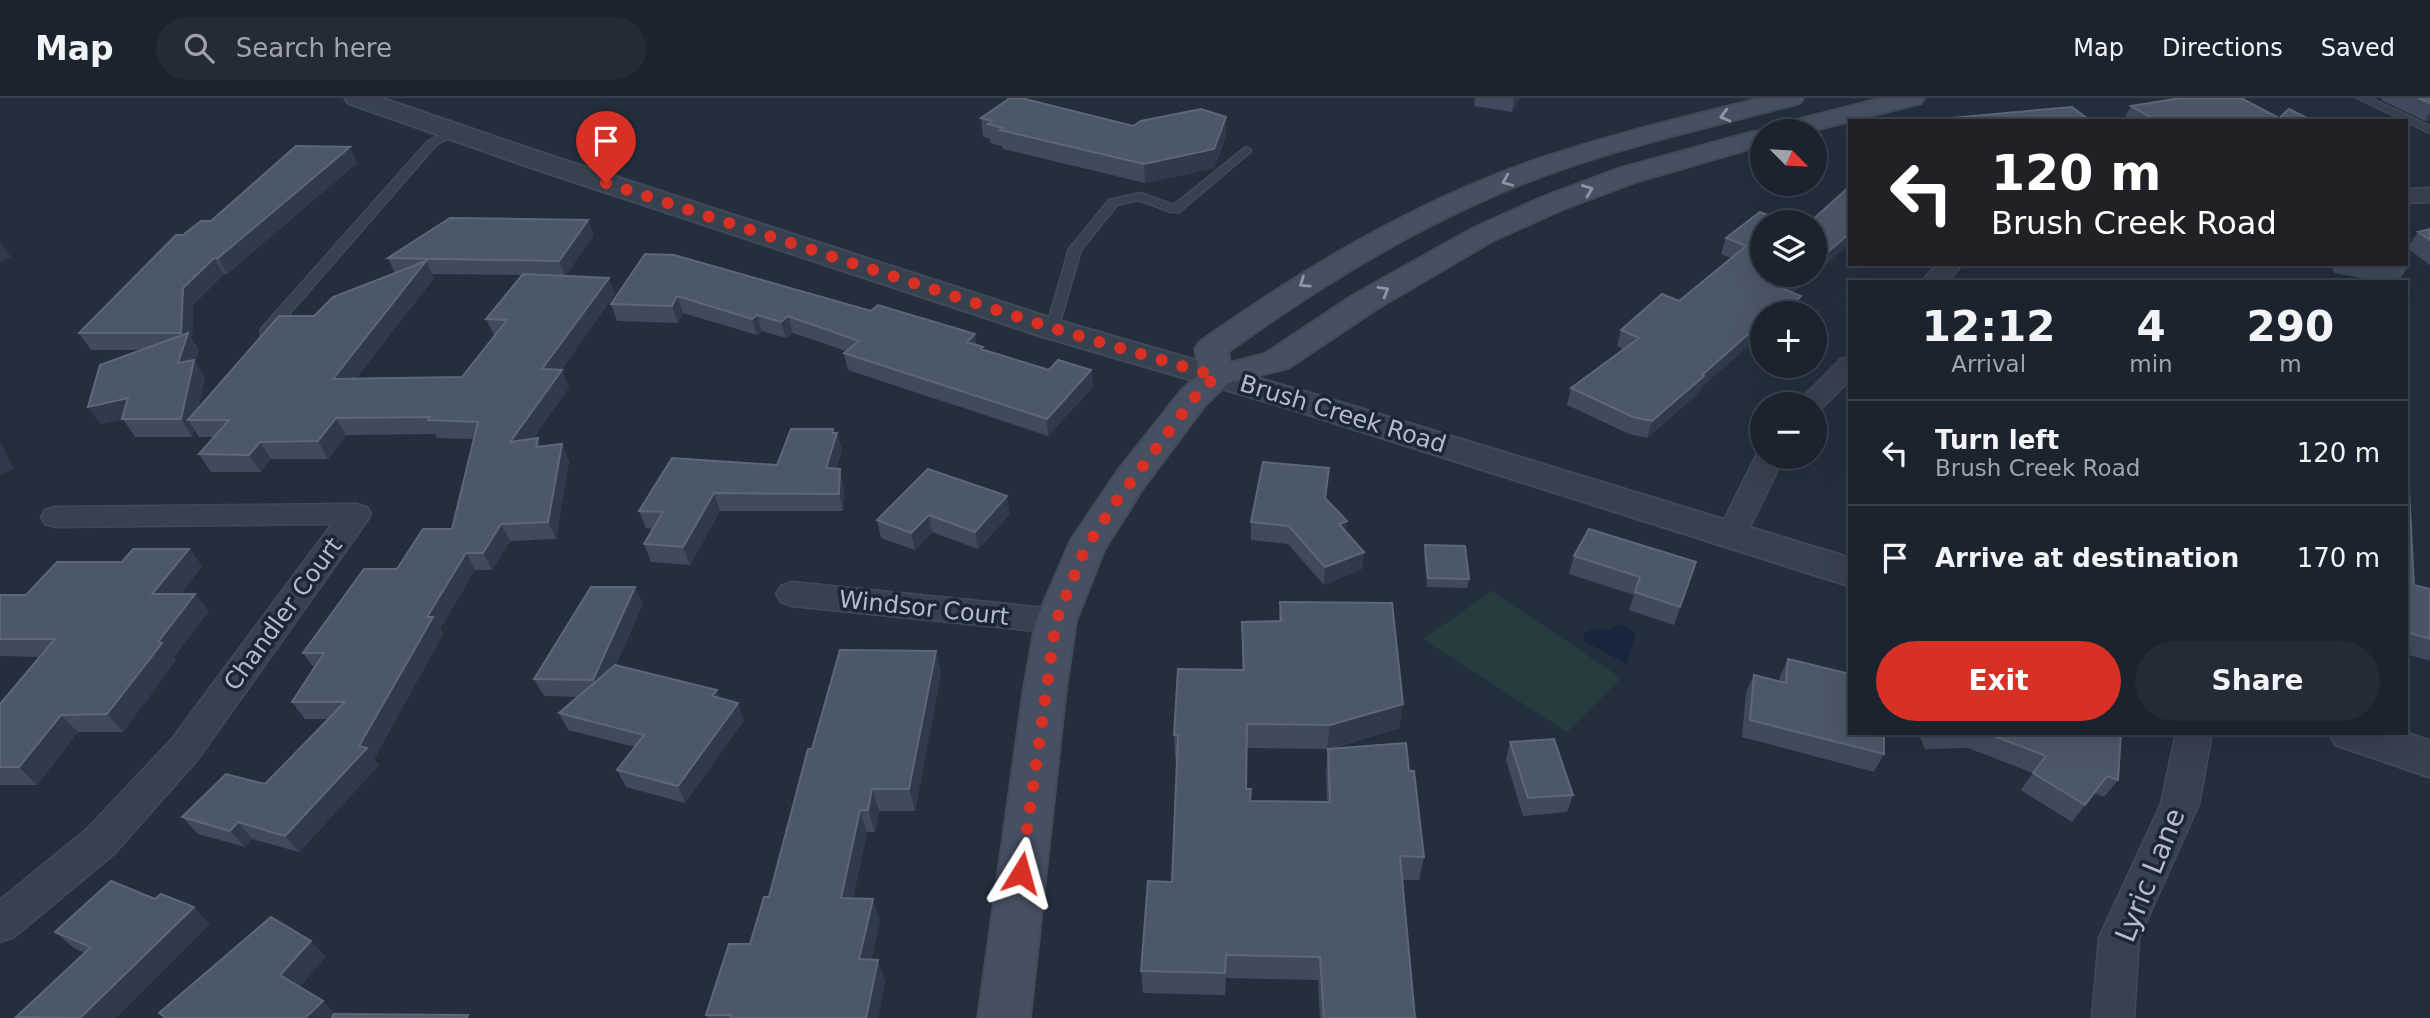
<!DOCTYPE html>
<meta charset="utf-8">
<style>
body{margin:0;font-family:"DejaVu Sans",sans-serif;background:#242b36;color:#f1f3f6;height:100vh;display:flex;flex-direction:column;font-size:26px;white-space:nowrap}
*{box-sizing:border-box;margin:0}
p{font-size:23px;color:#a0a4aa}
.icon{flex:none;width:38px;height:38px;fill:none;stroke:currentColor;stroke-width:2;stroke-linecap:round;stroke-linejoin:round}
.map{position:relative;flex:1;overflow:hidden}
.sheet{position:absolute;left:1848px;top:182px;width:560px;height:455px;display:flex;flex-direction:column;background:#1b232e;border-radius:0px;box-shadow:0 7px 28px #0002,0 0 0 2px #39404a}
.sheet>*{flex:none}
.hud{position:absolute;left:1848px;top:21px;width:560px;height:147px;border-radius:0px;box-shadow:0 7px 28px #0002,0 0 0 2px #39404a;background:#202124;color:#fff;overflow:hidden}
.needle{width:46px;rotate:114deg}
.buttons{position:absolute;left:1750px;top:21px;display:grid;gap:14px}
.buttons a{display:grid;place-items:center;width:77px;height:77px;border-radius:50%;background:#1b232e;box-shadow:0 7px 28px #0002,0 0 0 2px #39404a;font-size:35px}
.pin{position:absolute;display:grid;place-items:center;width:60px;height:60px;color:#fff;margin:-72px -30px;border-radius:50% 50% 50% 0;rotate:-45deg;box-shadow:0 0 7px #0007}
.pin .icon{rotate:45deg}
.me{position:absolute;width:77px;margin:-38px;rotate:8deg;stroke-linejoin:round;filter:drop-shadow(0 0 5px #0008)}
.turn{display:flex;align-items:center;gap:24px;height:147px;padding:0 28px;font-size:32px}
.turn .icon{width:91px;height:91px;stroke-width:2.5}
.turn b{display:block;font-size:49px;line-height:60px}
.eta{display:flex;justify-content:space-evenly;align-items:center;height:119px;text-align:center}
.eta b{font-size:42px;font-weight:800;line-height:49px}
.cta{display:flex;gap:14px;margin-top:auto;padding:14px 28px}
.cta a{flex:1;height:80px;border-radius:42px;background:#d93025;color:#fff;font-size:28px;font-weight:800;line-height:80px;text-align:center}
.cta a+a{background:#242b36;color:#f1f3f6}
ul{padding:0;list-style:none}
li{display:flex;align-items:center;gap:21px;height:105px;padding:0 28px;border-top:2px solid #39404a}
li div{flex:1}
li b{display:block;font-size:26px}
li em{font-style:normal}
header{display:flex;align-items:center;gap:42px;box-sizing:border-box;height:98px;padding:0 35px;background:#1b232e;border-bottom:2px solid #39404a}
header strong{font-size:33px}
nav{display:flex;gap:38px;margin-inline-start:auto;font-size:24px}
.search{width:490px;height:63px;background:#242b36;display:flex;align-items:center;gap:18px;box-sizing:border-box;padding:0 24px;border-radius:38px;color:#a0a4aa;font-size:26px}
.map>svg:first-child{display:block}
.green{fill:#263c3f}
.water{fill:#17263c}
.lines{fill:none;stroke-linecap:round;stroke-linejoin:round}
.service-casing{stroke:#414a57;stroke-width:3}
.minor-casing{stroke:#414a57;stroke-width:3}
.tertiary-casing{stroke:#414a57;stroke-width:4}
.secondary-casing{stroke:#414a57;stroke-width:4}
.service{fill:#38414e;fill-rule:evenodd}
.minor{fill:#38414e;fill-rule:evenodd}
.tertiary{fill:#38414e;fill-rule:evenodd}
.secondary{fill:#465061;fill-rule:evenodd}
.wall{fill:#3f4b5c;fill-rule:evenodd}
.shaded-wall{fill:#2f3b4b}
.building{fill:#4b5868;stroke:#5c6777;stroke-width:2}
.oneway{stroke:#8e96a5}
.route{stroke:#d93025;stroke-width:12;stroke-dasharray:0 21.6}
.labels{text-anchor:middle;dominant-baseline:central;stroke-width:7;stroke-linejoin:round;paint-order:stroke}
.street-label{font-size:24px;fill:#b4bcc9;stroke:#1d2633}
.near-street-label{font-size:28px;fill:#b4bcc9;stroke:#1d2633}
</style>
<header>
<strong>Map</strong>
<div class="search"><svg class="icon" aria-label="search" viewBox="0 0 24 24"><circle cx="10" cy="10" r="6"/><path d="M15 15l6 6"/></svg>Search here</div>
<nav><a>Map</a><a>Directions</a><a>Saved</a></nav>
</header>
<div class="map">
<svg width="2430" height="920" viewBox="0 0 2430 920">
<rect width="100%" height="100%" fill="#242f3e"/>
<path class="green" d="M 1492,493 L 1621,580 L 1567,634 L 1423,541 Z"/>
<path class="water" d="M 1621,527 L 1628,529 L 1636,538 L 1626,566 L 1584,543 L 1583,538 L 1589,531 L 1611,532 L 1612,529 Z"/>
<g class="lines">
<g class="service-casing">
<path id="service" d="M 2357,0 L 2370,0 L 2430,28 L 2430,35 Z
M 451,32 L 460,34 L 436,47 L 271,237 L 261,237 L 261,231 L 428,43 Z
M 1246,49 L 1251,52 L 1250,54 L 1179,114 L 1171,114 L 1139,102 L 1117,107 L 1081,152 L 1058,231 L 1057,234 L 1047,234 L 1046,231 L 1069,151 L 1109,102 L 1140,95 L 1174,107 Z"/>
</g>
<g class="minor-casing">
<path id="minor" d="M 2430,90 L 2430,104 L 2406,105 L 2406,91 Z
M 1937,166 L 1963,166 L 1947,184 L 1921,184 Z
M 1850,259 L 1850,282 L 1820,312 L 1815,313 L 1815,306 L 1796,306 L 1841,261 Z
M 1759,352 L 1762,352 L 1762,359 L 1784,359 L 1743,443 L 1732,447 L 1721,443 L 1717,436 Z
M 356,406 L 367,409 L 371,416 L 367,423 L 198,661 L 115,755 L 14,839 L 0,844 L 0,802 L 87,731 L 172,641 L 332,426 L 56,429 L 45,426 L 41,419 L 45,412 L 56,409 Z
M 792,484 L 1056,511 L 1068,514 L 1073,523 L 1068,532 L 1056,535 L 792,508 L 781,504 L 776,496 L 781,488 Z
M 2176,635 L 2212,635 L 2199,706 L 2139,840 L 2134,920 L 2092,920 L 2099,840 L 2161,706 Z"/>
</g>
<g class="tertiary-casing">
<path id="tertiary" d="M 345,0 L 381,0 L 545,56 L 1063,224 L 1309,295 L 1850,460 L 1850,488 L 1285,309 L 1041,238 L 527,68 L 348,5 Z
M 2329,635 L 2406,635 L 2430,643 L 2430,679 L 2336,647 Z"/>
</g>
<g class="secondary-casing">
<path id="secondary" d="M 1762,0 L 1803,0 L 1800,5 C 1717,27 1634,45 1553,74 C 1436,116 1328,181 1228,254 L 1230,265 L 1265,256 L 1354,197 L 1472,131 L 1543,99 L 1618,71 L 1753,34 L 1769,33 L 1773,28 L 1883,0 L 1924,0 L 1921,5 L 1811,33 L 1762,33 L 1762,47 L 1638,83 L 1563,111 L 1492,143 L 1376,211 L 1288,270 L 1228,285 L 1205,307 L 1143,390 L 1104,452 L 1076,523 L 1066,590 L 1030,920 L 978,920 L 1024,590 L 1036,523 L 1071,442 L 1117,374 L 1181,293 L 1199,276 L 1195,251 L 1200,244 C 1304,170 1415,104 1536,62 C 1610,37 1686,19 1762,0 Z"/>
</g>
<use href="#service" class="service"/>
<use href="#minor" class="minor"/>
<use href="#tertiary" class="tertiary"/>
<use href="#secondary" class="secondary"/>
</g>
<path class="wall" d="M 1475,0 L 1520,0 L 1512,14 L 1474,8 Z
M 2383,0 L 2430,0 L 2430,22 L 2425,23 L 2381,2 Z
M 2131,8 L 2264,23 L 2123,23 Z
M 981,20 L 1133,28 L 1226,38 L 1214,70 L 1145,85 L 1003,51 L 1002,48 L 990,45 L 990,41 L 983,39 Z
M 357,65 L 227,176 L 224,176 L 193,207 L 192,241 L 199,252 L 195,264 L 205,279 L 198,310 L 314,218 L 395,175 L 388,160 L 594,137 L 565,178 L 615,196 L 561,272 L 569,289 L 533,341 L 541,348 L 562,346 L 569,363 L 556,441 L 510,443 L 492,472 L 475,472 L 440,531 L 443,536 L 374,661 L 379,667 L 299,754 L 252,741 L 245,749 L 198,736 L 182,719 L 265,686 L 328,621 L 305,621 L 292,604 L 314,570 L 303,555 L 397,471 L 452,431 L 474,341 L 437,340 L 435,336 L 346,337 L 328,361 L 271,361 L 261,374 L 211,374 L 199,356 L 214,339 L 199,339 L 194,331 L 192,339 L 135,339 L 123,321 L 101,326 L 88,309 L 141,252 L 91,252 L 79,235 L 183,137 L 211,123 ZM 432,176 L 523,177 L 486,221 L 494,237 L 495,237 L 462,279 L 356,280 L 434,180 Z
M 1773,119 L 1793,195 L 1801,198 L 1795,214 L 1794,215 L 1762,215 L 1700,291 L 1699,295 L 1647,340 L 1629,336 L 1567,307 L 1571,290 L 1623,251 L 1617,248 L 1621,232 L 1679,203 L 1731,160 L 1721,156 L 1726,140 Z
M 2430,131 L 2430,167 L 2407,150 L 2418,134 Z
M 645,156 L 976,247 L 984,252 L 1049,272 L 1091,272 L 1093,289 L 1048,338 L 848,272 L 844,255 L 846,253 L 793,235 L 786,240 L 762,233 L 757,237 L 683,215 L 678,225 L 617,223 L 611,206 Z
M 2331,166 L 2406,166 L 2408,169 L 2398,184 L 2384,184 L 2334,175 Z
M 834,335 L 837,335 L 842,352 L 836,371 L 844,388 L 843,413 L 720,413 L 690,467 L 651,464 L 644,446 L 653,431 L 646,430 L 639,413 L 777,367 Z
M 1329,370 L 1326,400 L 1346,434 L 1364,454 L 1362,471 L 1324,487 L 1288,446 L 1251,442 L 1251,424 Z
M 928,371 L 1010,416 L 978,451 L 932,434 L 915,452 L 881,440 L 877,422 Z
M 2406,390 L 2414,487 L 2430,491 L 2430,563 L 2406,556 Z
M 1425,447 L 1469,481 L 1467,490 L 1427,489 L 1424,456 Z
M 189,451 L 202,468 L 180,496 L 209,513 L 174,559 L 176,562 L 123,634 L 78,634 L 37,687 L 0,687 L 0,606 L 40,559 L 0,558 L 0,497 L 26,497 L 122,464 Z
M 1574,458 L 1696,464 L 1674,527 L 1629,512 L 1634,497 L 1569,476 Z
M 635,489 L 643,506 L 616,567 L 720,601 L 744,622 L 685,705 L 626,689 L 617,672 L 635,649 L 568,632 L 559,615 L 578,599 L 544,598 L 534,581 Z
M 1280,504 L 1403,606 L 1399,630 L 1330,651 L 1409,673 L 1424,759 L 1419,782 L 1403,782 L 1415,920 L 1417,920 L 1320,920 L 1318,882 L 1226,880 L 1225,897 L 1143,895 L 1141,873 L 1172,784 L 1177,661 L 1175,661 L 1174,637 L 1242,572 L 1242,524 L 1279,523 ZM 1246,650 L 1328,651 L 1326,675 L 1327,703 L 1251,703 L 1246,691 Z
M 936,553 L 941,575 L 915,713 L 879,713 L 875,734 L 867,734 L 853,800 L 880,822 L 871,862 L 885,883 L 878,920 L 708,920 L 706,917 L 750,846 L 769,799 L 812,651 Z
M 1788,561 L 1884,656 L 1874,674 L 1742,639 L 1746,594 L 1754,577 L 1779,584 L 1780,578 Z
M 1918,635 L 2121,635 L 2118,682 L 2104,699 L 2094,695 L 2072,724 L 2021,692 L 2033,675 L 1968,650 L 1925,651 Z
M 1510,644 L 1573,697 L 1567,714 L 1523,718 L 1506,662 Z
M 210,826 L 85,855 L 74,850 L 55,834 Z"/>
<path class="shaded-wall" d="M 1514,0 L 1520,0 L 1512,14 Z
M 2430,14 L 2430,22 L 2425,23 Z
M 1226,19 L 1226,38 L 1214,70 L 1145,85 L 1144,66 Z
M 350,49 L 357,65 L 227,176 L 218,160 Z
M 588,122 L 594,137 L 565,178 L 559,163 Z
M 1850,135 L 1850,146 L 1815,176 L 1815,165 Z
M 0,144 L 11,159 L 0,164 Z
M 214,160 L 224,176 L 193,207 L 192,241 L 199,252 L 195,264 L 205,279 L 196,322 L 188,322 L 194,331 L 192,339 L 181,321 L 178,265 L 186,242 L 181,235 L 183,190 Z
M 426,163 L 434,180 L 342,297 L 333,281 Z
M 1801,177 L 1814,177 L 1778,208 L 1784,191 Z
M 609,180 L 615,196 L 550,288 L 542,271 Z
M 677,198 L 683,215 L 678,225 L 672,208 Z
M 1801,198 L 1794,215 L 1780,215 Z
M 757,217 L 762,233 L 757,237 L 752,221 Z
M 788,218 L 793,235 L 786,240 L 781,224 Z
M 1762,224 L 1762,236 L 1700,291 L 1699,295 L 1647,340 L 1652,323 L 1702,277 Z
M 975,236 L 977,253 L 967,244 Z
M 562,272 L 569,289 L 519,361 L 510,344 Z
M 1091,272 L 1093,289 L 1048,338 L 1047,321 Z
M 128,300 L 140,318 L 101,326 L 88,309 Z
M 336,320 L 346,337 L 328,361 L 318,343 Z
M 833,331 L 835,341 L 837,335 L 842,352 L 830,388 L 826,370 Z
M 538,340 L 545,357 L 536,349 Z
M 0,343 L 14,371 L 0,377 Z
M 260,344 L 271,361 L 261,374 L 249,357 Z
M 562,346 L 569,363 L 556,441 L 548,424 Z
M 840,371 L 844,388 L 843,413 L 839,396 Z
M 714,395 L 720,413 L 690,467 L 683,449 Z
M 1007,398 L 1010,416 L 978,451 L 975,434 Z
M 929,417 L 932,434 L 915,452 L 911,435 Z
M 1347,423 L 1345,440 L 1339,426 Z
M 501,426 L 510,443 L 492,472 L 483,455 Z
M 189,451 L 202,468 L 166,513 L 152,496 Z
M 1364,454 L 1362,471 L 1324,487 L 1325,469 Z
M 466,455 L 475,472 L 440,531 L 443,536 L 374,661 L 379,667 L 299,754 L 285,738 L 359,648 L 427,519 Z
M 635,489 L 643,506 L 602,599 L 593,582 Z
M 195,496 L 209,513 L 174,559 L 176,562 L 123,634 L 107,616 L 158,544 Z
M 936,553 L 941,575 L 915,713 L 909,691 Z
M 717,592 L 724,609 L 712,598 Z
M 738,605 L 744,622 L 685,705 L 678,688 Z
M 1403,606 L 1399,630 L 1327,651 L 1330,627 Z
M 61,617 L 78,634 L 37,687 L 19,669 Z
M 872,691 L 879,713 L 875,734 L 868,712 Z
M 860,712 L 867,734 L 848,821 L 841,800 Z
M 238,724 L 252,741 L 245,749 L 230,733 Z
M 873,801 L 880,822 L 866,882 L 859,861 Z
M 194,809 L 210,826 L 116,920 L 80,920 Z
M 311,843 L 326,859 L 296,893 L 280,877 Z
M 878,862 L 885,883 L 878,920 L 866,920 Z
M 323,903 L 338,919 L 305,920 Z"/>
<path class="building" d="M 1010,0 L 1021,0 L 1133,28 L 1141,23 L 1201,11 L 1226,19 L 1214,51 L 1144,66 L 1000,32 L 1003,30 L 988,26 L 992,23 L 981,20 Z
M 2181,0 L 2241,0 L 2279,20 L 2264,23 L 2157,23 L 2131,8 Z
M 2418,0 L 2430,0 L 2430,5 Z
M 2072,9 L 2091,23 L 1917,23 Z
M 2289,11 L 2313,23 L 2276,23 Z
M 296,48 L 350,49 L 218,160 L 214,160 L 183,190 L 181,235 L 79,235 L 176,137 L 183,137 L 201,123 L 211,123 Z
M 1850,88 L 1850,135 L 1815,165 L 1815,124 L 1810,124 Z
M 1760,114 L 1773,119 L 1778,115 L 1803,124 L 1762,124 L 1762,177 L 1801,177 L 1784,191 L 1801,198 L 1780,215 L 1762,215 L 1762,224 L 1702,277 L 1704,278 L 1652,323 L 1633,319 L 1571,290 L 1639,240 L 1621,232 L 1662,196 L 1679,203 L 1746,148 L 1726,140 Z
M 450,120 L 588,122 L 559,163 L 388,160 Z
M 2430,131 L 2430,142 L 2418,134 Z
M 645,156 L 674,157 L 871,213 L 878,207 L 975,236 L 967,244 L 983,249 L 981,251 L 1049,272 L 1058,262 L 1091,272 L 1047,321 L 844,255 L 859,243 L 788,218 L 781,224 L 757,217 L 752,221 L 677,198 L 672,208 L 611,206 Z
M 426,163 L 333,281 L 462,279 L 507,222 L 486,221 L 523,176 L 609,180 L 542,271 L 562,272 L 510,344 L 538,340 L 536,349 L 562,346 L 548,424 L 501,426 L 483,455 L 466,455 L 427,519 L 433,519 L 359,648 L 367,650 L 285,738 L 238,724 L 230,733 L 182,719 L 226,676 L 265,686 L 345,604 L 292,604 L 324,555 L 303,555 L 364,471 L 397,471 L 423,431 L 452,431 L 478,324 L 428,322 L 430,319 L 336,320 L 318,343 L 260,344 L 249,357 L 199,356 L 229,322 L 188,322 L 279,218 L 314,218 L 333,199 Z
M 2406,165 L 2408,169 L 2390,166 L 2406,166 Z
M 188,235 L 178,265 L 194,262 L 181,321 L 122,321 L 128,300 L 88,309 L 100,267 Z
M 791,331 L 833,331 L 832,335 L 837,335 L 826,370 L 840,371 L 839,396 L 714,395 L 683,449 L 644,446 L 663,414 L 639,413 L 672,360 L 777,367 Z
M 1263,364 L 1329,370 L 1325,400 L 1347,423 L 1339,426 L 1364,454 L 1325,469 L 1289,428 L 1251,424 Z
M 928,371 L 1007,398 L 975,434 L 929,417 L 911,435 L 877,422 Z
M 2406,390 L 2409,391 L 2414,487 L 2430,491 L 2430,541 L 2406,534 Z
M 1589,431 L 1696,464 L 1680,509 L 1635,494 L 1640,479 L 1574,458 Z
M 1425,447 L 1465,448 L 1469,481 L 1428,480 Z
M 133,451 L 189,451 L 152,496 L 195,496 L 158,544 L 162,545 L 107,616 L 61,617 L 19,669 L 0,669 L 0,606 L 55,541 L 0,541 L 0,497 L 26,497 L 57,464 L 122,464 Z
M 591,489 L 635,489 L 593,582 L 534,581 Z
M 1280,504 L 1392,505 L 1403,606 L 1330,627 L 1247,626 L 1246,691 L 1251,691 L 1250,703 L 1330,704 L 1328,651 L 1406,645 L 1409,673 L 1414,673 L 1424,759 L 1400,758 L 1415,920 L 1417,920 L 1324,920 L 1320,859 L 1226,857 L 1225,875 L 1141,873 L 1148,783 L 1172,784 L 1178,637 L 1174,637 L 1178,571 L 1244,572 L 1242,524 L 1281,523 Z
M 840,552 L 936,553 L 909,691 L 872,691 L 868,712 L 860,712 L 841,800 L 873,801 L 859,861 L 878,862 L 866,920 L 730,920 L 731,917 L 706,917 L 729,846 L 750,846 L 764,799 L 769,799 L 808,651 L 812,651 Z
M 1788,561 L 1850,576 L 1850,635 L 1884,635 L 1884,656 L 1750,622 L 1754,577 L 1786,585 Z
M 615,567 L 717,592 L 712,598 L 738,605 L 678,688 L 617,672 L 644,637 L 559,615 Z
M 1986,635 L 2121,635 L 2118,682 L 2107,678 L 2085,707 L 2033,675 L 2046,658 Z
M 1554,641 L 1573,697 L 1528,700 L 1510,644 Z
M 111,783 L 155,801 L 161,796 L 194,809 L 80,920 L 16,919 L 91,849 L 55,834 Z
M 271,819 L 311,843 L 280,877 L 323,903 L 305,920 L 166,920 L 159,915 Z
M 334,916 L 468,917 L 467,920 L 332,920 Z"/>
<defs><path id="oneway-chevron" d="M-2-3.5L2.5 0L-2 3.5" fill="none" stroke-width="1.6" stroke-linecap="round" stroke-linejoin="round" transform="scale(1.75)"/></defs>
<g class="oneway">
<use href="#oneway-chevron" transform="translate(1725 18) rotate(165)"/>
<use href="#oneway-chevron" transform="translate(1507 83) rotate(157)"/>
<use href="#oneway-chevron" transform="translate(1588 92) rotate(-21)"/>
<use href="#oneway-chevron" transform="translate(1304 185) rotate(146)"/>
<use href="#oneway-chevron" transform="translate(1384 193) rotate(-30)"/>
</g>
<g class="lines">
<path class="route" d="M 606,85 L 1052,230 L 1216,278 L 1194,300 L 1115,405 L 1085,451 L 1056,523 L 1021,775"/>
</g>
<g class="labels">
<g class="street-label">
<text transform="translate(1343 316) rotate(17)">Brush Creek Road</text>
<text transform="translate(924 510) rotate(6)">Windsor Court</text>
<text transform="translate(283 516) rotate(-54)">Chandler Court</text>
</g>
<g class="near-street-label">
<text transform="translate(2150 777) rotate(-68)">Lyric Lane</text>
</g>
</g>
</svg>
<div class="buttons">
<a><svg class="needle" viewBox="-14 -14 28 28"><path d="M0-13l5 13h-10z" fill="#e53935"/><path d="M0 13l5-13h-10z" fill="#a0a4aa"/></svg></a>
<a><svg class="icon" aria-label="layers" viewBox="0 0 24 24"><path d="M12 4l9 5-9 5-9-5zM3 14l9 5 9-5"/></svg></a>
<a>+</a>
<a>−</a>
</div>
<div class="pin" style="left:606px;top:85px;background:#d93025"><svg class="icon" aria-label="arrive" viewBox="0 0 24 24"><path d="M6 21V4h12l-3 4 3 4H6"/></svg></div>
<svg class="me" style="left:1021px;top:775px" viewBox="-20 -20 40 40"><path d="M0-17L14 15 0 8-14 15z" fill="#d93025" stroke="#fff" stroke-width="4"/></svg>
<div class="hud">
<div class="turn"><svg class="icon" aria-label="left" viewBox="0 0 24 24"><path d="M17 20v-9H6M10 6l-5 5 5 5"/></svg><div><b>120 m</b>Brush Creek Road</div></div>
</div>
<section class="sheet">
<div class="eta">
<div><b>12:12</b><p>Arrival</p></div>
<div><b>4</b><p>min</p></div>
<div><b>290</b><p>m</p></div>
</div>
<ul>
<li><svg class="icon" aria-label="left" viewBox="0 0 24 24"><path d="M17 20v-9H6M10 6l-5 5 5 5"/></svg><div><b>Turn left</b><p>Brush Creek Road</p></div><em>120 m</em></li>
<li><svg class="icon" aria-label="arrive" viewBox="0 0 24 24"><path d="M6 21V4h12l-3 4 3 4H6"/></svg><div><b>Arrive at destination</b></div><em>170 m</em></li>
</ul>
<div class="cta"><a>Exit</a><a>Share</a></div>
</section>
</div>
